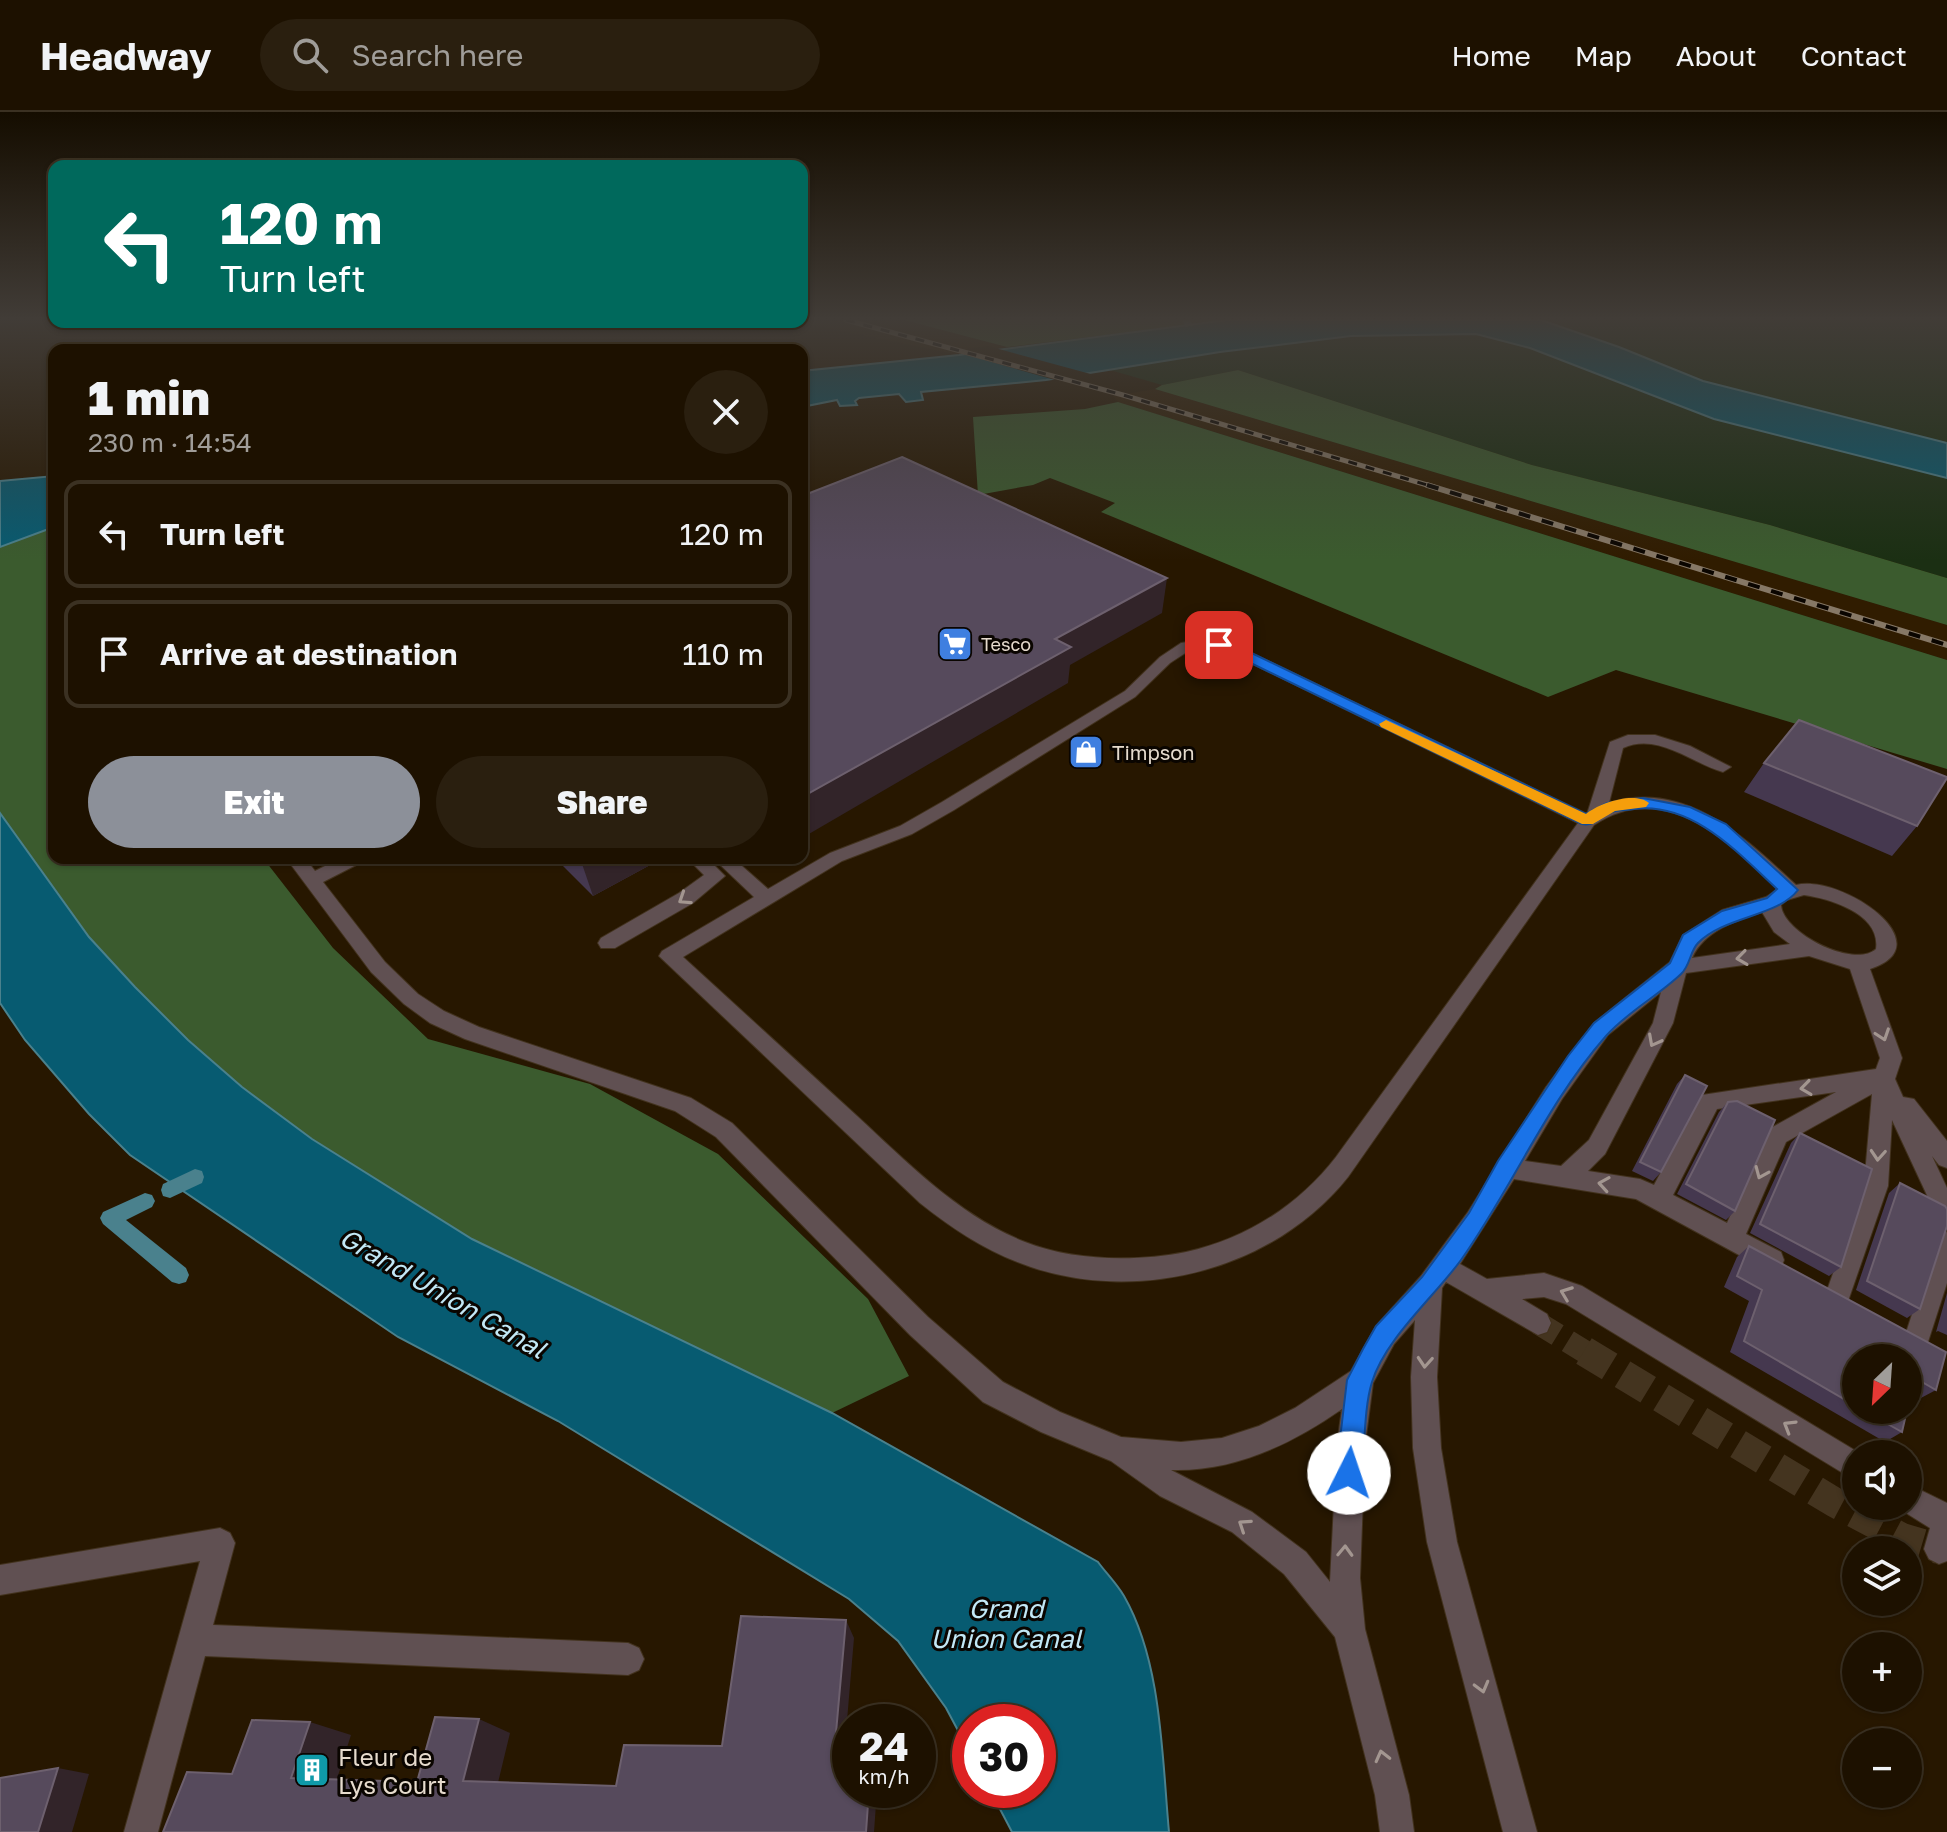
<!DOCTYPE html>
<meta charset="utf-8">
<style>
body{margin:0;font-family:"Golos Text",sans-serif;background:#2a1f0f;color:#f1f3f6;height:100vh;display:flex;flex-direction:column;font-size:30px;white-space:nowrap}
*{box-sizing:border-box;margin:0}
p{font-size:26px;color:#a09d99}
.icon{flex:none;width:44px;height:44px;fill:none;stroke:currentColor;stroke-width:2;stroke-linecap:round;stroke-linejoin:round}
.map{position:relative;flex:1;overflow:hidden}
.side{position:absolute;left:48px;top:232px;width:760px;height:520px;display:flex;flex-direction:column;background:#1d1100;border-radius:16px;box-shadow:0 2px 6px #0004,0 0 0 2px #3b3122}
.side>*{flex:none}
.top-card{position:absolute;left:48px;top:48px;width:760px;height:168px;border-radius:16px;box-shadow:0 2px 6px #0004,0 0 0 2px #3b3122;background:#00695c;color:#fff;overflow:hidden}
.needle{width:52px;rotate:205deg}
.tools{position:absolute;left:1842px;top:1232px;display:grid;gap:16px}
.tools a{display:grid;place-items:center;width:80px;height:80px;border-radius:50%;background:#1d1100;box-shadow:0 2px 6px #0004,0 0 0 2px #3b3122;font-size:40px}
.speed{position:absolute;left:832px;top:1592px;display:flex;gap:16px;font-size:40px;font-weight:700;text-align:center}
.speed>*{display:grid;place-content:center;width:104px;height:104px;border-radius:50%;background:#1d1100;box-shadow:0 2px 6px #0004,0 0 0 2px #3b3122;line-height:1}
.speed small{font-size:20px;font-weight:400}
.speed .limit{border:12px solid #d22;background:#fff;color:#111}
.pin{position:absolute;display:grid;place-items:center;width:68px;height:68px;color:#fff;margin:-34px;border-radius:16px;box-shadow:0 4px 12px #0006}
.me{position:absolute;width:88px;margin:-44px;rotate:4deg;stroke-linejoin:round;filter:drop-shadow(0 0 6px #0008)}
.turn{display:flex;align-items:center;gap:28px;height:168px;padding:0 40px;font-size:36px}
.turn .icon{width:104px;height:104px;stroke-width:2.5}
.turn b{display:block;font-size:56px;line-height:68px}
.round{display:grid;place-items:center;flex:none;width:84px;height:84px;border-radius:42px;background:#2a1f0f}
.headline{display:flex;align-items:center;justify-content:space-between;height:136px;padding:0 40px}
h1{font-size:48px;font-weight:800;line-height:60px}
.cta{display:flex;gap:16px;margin-top:auto;padding:16px 40px}
.cta a{flex:1;height:92px;border-radius:48px;background:#8c9099;color:#fff;font-size:32px;font-weight:800;line-height:92px;text-align:center}
.cta a+a{background:#2a1f0f;color:#f1f3f6}
ul{padding:0;list-style:none}
li{display:flex;align-items:center;gap:24px;height:108px;margin:0 16px 12px;padding:0 24px;border:4px solid #3b3122;border-radius:16px}
li div{flex:1}
li b{display:block;font-size:30px}
li em{font-style:normal}
header{display:flex;align-items:center;gap:48px;box-sizing:border-box;height:112px;padding:0 40px;background:#1d1100;border-bottom:2px solid #3b3122}
header strong{font-size:38px}
nav{display:flex;gap:44px;margin-inline-start:auto;font-size:28px}
.search{width:560px;height:72px;background:#2a1f0f;display:flex;align-items:center;gap:20px;box-sizing:border-box;padding:0 28px;border-radius:44px;color:#a09d99;font-size:30px}
.map>svg:first-child{display:block}
.built{fill:#301c00}
.green{fill:#1b2f13}
.forest{fill:#3b5b2e}
.water{fill:#075b71;stroke:#4a818d;stroke-width:2}
.pier{fill:#271700}
.lines{fill:none;stroke-linecap:round;stroke-linejoin:round}
.stream{fill:#4a818d;fill-rule:evenodd}
.minor-tunnel-far1{stroke:#44341f;stroke-width:23;stroke-dasharray:23 12;stroke-linecap:butt}
.minor-tunnel{stroke:#44341f;stroke-width:30;stroke-dasharray:30 15;stroke-linecap:butt}
.minor-casing{stroke:#42321d;stroke-width:2}
.minor{fill:#605052;fill-rule:evenodd}
.rail-far1-casing{stroke:#867866;stroke-width:5}
.rail-casing{stroke:#867866;stroke-width:6}
.rail-far1{stroke:#0a0500;stroke-width:3;stroke-dasharray:9;stroke-linecap:butt}
.rail{stroke:#0a0500;stroke-width:4;stroke-dasharray:12;stroke-linecap:butt}
.wall{fill:#45384f}
.shaded-wall{fill:#322429}
.building{fill:#564a5c;stroke:#6d606e;stroke-width:2}
.oneway{stroke:#a39690}
.route{fill:#1a73e8;stroke:#114b97;stroke-width:2}
.slow{fill:#f59e0b}
.labels{text-anchor:middle;dominant-baseline:central;stroke-width:6;stroke-linejoin:round;paint-order:stroke}
.far-poi-label{font-size:18px;fill:#e6dbcd;stroke:#0a0500;text-anchor:start}
.poi-label{font-size:20px;fill:#e6dbcd;stroke:#0a0500;text-anchor:start}
.near-poi-label{font-size:24px;fill:#e6dbcd;stroke:#0a0500;text-anchor:start}
.near-water-label{font-size:26px;font-style:italic;fill:#c2e8f6;stroke:#0a0500}
</style>
<header>
<strong>Headway</strong>
<div class="search"><svg class="icon" aria-label="search" viewBox="0 0 24 24"><circle cx="10" cy="10" r="6"/><path d="M15 15l6 6"/></svg>Search here</div>
<nav><a>Home</a><a>Map</a><a>About</a><a>Contact</a></nav>
</header>
<div class="map">
<svg width="1947" height="1720" viewBox="0 0 1947 1720">
<rect width="100%" height="100%" fill="#271700"/>
<path class="built" d="M 802,208 L 904,208 L 1007,235 L 959,243 L 798,210 Z
M 1155,277 L 1947,513 L 1947,548 L 1118,290 L 1113,284 Z"/>
<path class="green" d="M 1541,208 L 1947,208 L 1947,331 L 1703,269 L 1619,235 Z
M 1411,221 L 1476,222 L 1530,236 L 1947,365 L 1947,466 L 1770,413 L 1532,353 L 1238,258 L 1162,273 L 1110,258 C 1210,241 1310,226 1411,221 Z"/>
<path class="forest" d="M 904,208 L 1227,208 L 1007,235 Z
M 1238,258 L 1532,353 L 1770,413 L 1947,466 L 1947,513 L 1155,277 L 1162,273 Z
M 1118,290 L 1947,548 L 1947,657 L 1616,558 L 1548,585 L 1101,400 L 1115,391 L 1050,366 L 1033,373 L 978,383 L 973,305 L 1085,297 Z
M 54,415 L 54,746 L 263,746 L 333,836 L 428,927 L 590,972 L 718,1042 L 868,1187 L 909,1264 L 832,1301 L 472,1127 L 312,1027 L 242,975 L 188,928 L 135,875 L 89,825 L 0,701 L 0,435 Z"/>
<path class="water" d="M 1227,208 L 1541,208 L 1619,235 L 1703,269 L 1947,331 L 1947,366 L 1714,307 L 1530,236 L 1476,222 L 1351,224 L 1220,240 L 1046,268 L 921,280 L 923,288 L 906,290 L 899,282 L 859,286 L 855,289 L 857,293 L 840,294 L 837,288 L 802,295 L 802,259 L 959,243 Z
M 54,364 L 54,415 L 0,435 L 0,369 Z
M 0,701 L 89,825 L 135,875 L 188,928 L 242,975 L 312,1027 L 472,1127 L 832,1301 L 1098,1450 C 1106,1461 1117,1472 1124,1484 C 1162,1550 1162,1645 1169,1720 L 1012,1720 L 990,1678 L 1038,1678 L 1038,1610 L 970,1610 L 970,1641 L 946,1596 L 898,1529 L 849,1487 L 558,1309 L 398,1225 L 130,1043 L 89,1002 L 25,928 L 0,891 Z"/>
<path class="pier" d="M 988,234 L 1098,264 L 1062,270 L 953,239 Z"/>
<g class="lines">
<path class="stream" d="M 1182,208 L 1190,208 L 1193,213 L 1186,215 Z
M 195,1057 L 202,1059 L 204,1065 L 202,1071 L 170,1086 L 163,1084 L 161,1078 L 163,1072 Z
M 145,1081 L 152,1083 L 155,1089 L 152,1095 L 126,1108 L 186,1156 L 189,1163 L 186,1170 L 179,1172 L 172,1170 L 103,1112 L 100,1106 L 103,1100 Z"/>
<path class="minor-tunnel-far1" d="M 1538,1211 L 1587,1241"/>
<path class="minor-tunnel" d="M 1584,1239 L 1834,1390 L 1902,1426 L 1939,1437"/>
<g class="minor-casing">
<path id="minor" d="M 1206,527 L 1235,533 L 1587,702 L 1610,630 L 1628,623 L 1655,623 L 1690,634 L 1731,655 L 1723,660 C 1691,651 1658,620 1623,636 L 1609,691 C 1686,667 1745,726 1796,773 C 1842,762 1945,833 1870,857 L 1902,946 L 1895,967 L 1903,985 L 1914,987 L 1947,1029 L 1947,1056 L 1939,1053 L 1932,1044 L 1947,1076 L 1947,1112 L 1939,1109 L 1892,1008 L 1888,1074 L 1847,1192 L 1838,1196 L 1829,1192 L 1825,1184 L 1864,1074 L 1872,982 L 1786,1030 L 1746,1122 L 1781,1140 L 1784,1148 L 1781,1156 L 1772,1159 L 1763,1156 L 1636,1087 L 1514,1067 L 1460,1152 L 1487,1167 L 1544,1161 L 1582,1174 L 1861,1342 L 1856,1342 L 1856,1369 L 1566,1192 L 1544,1185 L 1522,1187 L 1547,1202 L 1551,1211 L 1547,1220 L 1538,1223 L 1446,1170 L 1442,1176 L 1437,1265 L 1441,1336 L 1457,1430 L 1537,1720 L 1503,1720 L 1427,1430 L 1413,1336 L 1411,1265 L 1415,1208 L 1394,1232 L 1373,1271 L 1365,1332 L 1360,1466 L 1365,1517 L 1409,1683 L 1414,1720 L 1380,1720 L 1375,1683 L 1335,1525 L 1284,1462 L 1232,1420 L 1160,1384 L 1111,1349 L 1041,1320 L 983,1290 L 910,1223 L 716,1025 L 675,999 L 465,927 L 430,911 L 404,892 L 371,860 L 286,746 L 305,746 L 315,759 L 341,746 L 365,746 L 362,750 L 323,770 L 385,850 L 418,882 L 444,899 L 479,915 L 691,986 L 732,1011 L 928,1205 L 1003,1270 L 1060,1300 L 1121,1325 L 1181,1330 L 1222,1326 L 1259,1314 L 1295,1296 L 1351,1259 L 1376,1214 L 1421,1164 L 1468,1100 L 1546,975 L 1594,911 L 1670,850 L 1683,823 L 1722,798 L 1766,785 L 1778,777 C 1729,730 1666,665 1594,713 L 1348,1065 C 1275,1157 1141,1192 1031,1155 C 989,1141 954,1118 920,1091 L 659,844 L 662,839 L 754,785 L 713,746 L 733,746 L 768,777 L 830,741 L 900,714 L 942,690 L 1125,579 L 1160,545 L 1181,531 ZM 1206,535 L 1226,539 L 1578,711 L 1336,1045 C 1299,1093 1246,1127 1186,1140 C 1136,1150 1073,1149 1025,1130 C 959,1104 908,1051 857,1004 C 799,951 741,898 683,845 L 842,749 L 912,722 L 954,698 L 1135,585 L 1170,551 L 1190,538 ZM 1804,783 C 1831,787 1881,802 1876,837 C 1854,857 1783,821 1781,793 L 1787,788 ZM 1762,800 L 1774,820 L 1790,832 L 1692,846 C 1704,819 1736,808 1762,800 ZM 1809,844 L 1850,857 L 1880,946 L 1876,957 L 1702,983 L 1654,1073 L 1640,1067 L 1588,1059 L 1605,1042 L 1673,911 L 1686,861 ZM 1661,880 L 1653,911 L 1589,1028 L 1561,1054 L 1525,1049 L 1562,987 L 1608,923 ZM 1836,980 L 1769,1017 L 1727,1111 L 1673,1083 L 1717,997 ZM 1342,1297 L 1337,1332 L 1330,1470 L 1306,1440 L 1252,1400 L 1171,1358 C 1234,1360 1292,1332 1342,1297 Z
M 687,746 L 707,746 L 725,764 L 693,791 L 615,836 L 601,836 L 598,831 L 601,826 L 679,781 L 704,763 Z
M 1947,1120 L 1947,1171 L 1926,1236 L 1917,1240 L 1908,1236 L 1904,1227 L 1935,1131 L 1938,1123 Z
M 1908,1372 L 1947,1391 L 1947,1449 L 1939,1452 L 1929,1447 L 1924,1437 L 1930,1416 L 1898,1396 L 1908,1394 Z
M 220,1416 L 230,1421 L 235,1431 L 213,1513 L 628,1531 L 639,1536 L 644,1547 L 639,1558 L 628,1563 L 205,1544 L 158,1720 L 124,1720 L 200,1449 L 0,1483 L 0,1453 Z"/>
</g>
<use href="#minor" class="minor"/>
<g class="rail-far1-casing">
<path id="rail-far1" d="M 846,208 L 1123,283 L 1434,375"/>
</g>
<g class="rail-casing">
<path id="rail" d="M 1427,373 L 1947,533"/>
</g>
<use href="#rail-far1" class="rail-far1"/>
<use href="#rail" class="rail"/>
</g>
<path class="wall" d="M 1764,651 L 1917,714 L 1892,744 L 1744,680 Z
M 555,746 L 663,746 L 593,784 Z
M 1685,963 L 1661,1060 L 1653,1069 L 1632,1059 L 1677,972 Z
M 1728,990 L 1735,1099 L 1726,1108 L 1677,1082 L 1719,1000 Z
M 1800,1021 L 1841,1155 L 1829,1164 L 1750,1121 L 1791,1031 Z
M 1900,1071 L 1946,1119 L 1920,1197 L 1907,1206 L 1856,1178 L 1889,1081 Z
M 1749,1134 L 1936,1278 L 1919,1287 L 1856,1246 L 1856,1298 L 1907,1298 L 1902,1320 L 1885,1330 L 1730,1240 L 1749,1189 L 1724,1175 L 1737,1145 Z
M 1947,1181 L 1947,1223 L 1938,1219 L 1936,1220 Z"/>
<path class="shaded-wall" d="M 1167,466 L 1162,501 L 1070,553 L 1068,571 L 802,726 L 802,685 L 1055,527 Z
M 580,746 L 663,746 L 593,784 Z
M 846,1508 L 854,1526 L 844,1644 L 835,1632 Z
M 479,1607 L 510,1621 L 496,1679 L 463,1669 Z
M 310,1610 L 351,1623 L 334,1676 L 291,1666 Z
M 58,1656 L 89,1662 L 72,1720 L 38,1720 Z
M 869,1678 L 877,1678 L 874,1720 L 866,1720 Z"/>
<path class="building" d="M 902,345 L 1167,466 L 1055,527 L 1071,535 L 802,685 L 802,384 Z
M 1799,608 L 1947,665 L 1947,666 L 1917,714 L 1764,651 Z
M 1685,963 L 1707,974 L 1661,1060 L 1640,1050 Z
M 1737,989 L 1775,1008 L 1735,1099 L 1686,1072 L 1728,990 Z
M 1800,1021 L 1872,1057 L 1841,1155 L 1760,1112 Z
M 1900,1071 L 1945,1094 L 1947,1097 L 1947,1114 L 1920,1197 L 1867,1169 Z
M 1749,1134 L 1946,1240 L 1936,1278 L 1915,1266 L 1908,1295 L 1908,1246 L 1856,1246 L 1856,1294 L 1744,1229 L 1762,1178 L 1737,1164 Z
M 1863,1298 L 1907,1298 L 1902,1320 Z
M 741,1504 L 846,1508 L 835,1632 L 850,1632 L 850,1678 L 869,1678 L 866,1720 L 163,1720 L 187,1660 L 232,1662 L 252,1608 L 310,1610 L 291,1666 L 417,1670 L 435,1605 L 479,1607 L 463,1669 L 616,1674 L 624,1633 L 722,1634 Z
M 58,1656 L 38,1720 L 0,1720 L 0,1666 Z"/>
<defs><path id="oneway-chevron" d="M-2-3.5L2.5 0L-2 3.5" fill="none" stroke-width="1.6" stroke-linecap="round" stroke-linejoin="round" transform="scale(2)"/></defs>
<g class="oneway">
<use href="#oneway-chevron" transform="translate(684 787) rotate(147)"/>
<use href="#oneway-chevron" transform="translate(1742 846) rotate(172)"/>
<use href="#oneway-chevron" transform="translate(1883 923) rotate(71)"/>
<use href="#oneway-chevron" transform="translate(1654 929) rotate(118)"/>
<use href="#oneway-chevron" transform="translate(1806 976) rotate(172)"/>
<use href="#oneway-chevron" transform="translate(1878 1043) rotate(94)"/>
<use href="#oneway-chevron" transform="translate(1761 1061) rotate(113)"/>
<use href="#oneway-chevron" transform="translate(1604 1072) rotate(-171)"/>
<use href="#oneway-chevron" transform="translate(1566 1181) rotate(-159)"/>
<use href="#oneway-chevron" transform="translate(1425 1250) rotate(94)"/>
<use href="#oneway-chevron" transform="translate(1789 1314) rotate(-149)"/>
<use href="#oneway-chevron" transform="translate(1244 1413) rotate(-146)"/>
<use href="#oneway-chevron" transform="translate(1345 1439) rotate(-88)"/>
<use href="#oneway-chevron" transform="translate(1482 1575) rotate(75)"/>
<use href="#oneway-chevron" transform="translate(1382 1644) rotate(-104)"/>
</g>
<linearGradient id="sky" x2="0" y2="1"><stop stop-color="#150d00"/><stop offset="0.46" stop-color="#413c37"/><stop offset="1" stop-color="#413c37" stop-opacity="0"/></linearGradient>
<rect width="1947" height="449" fill="url(#sky)"/>
<path class="route" d="M 1219,529 L 1235,533 L 1586,702 L 1607,691 L 1643,686 L 1690,695 L 1726,712 L 1798,778 C 1777,805 1725,804 1698,831 C 1690,839 1690,854 1681,862 C 1658,884 1627,900 1606,924 C 1547,991 1512,1076 1461,1148 C 1434,1185 1385,1227 1372,1270 C 1364,1295 1365,1334 1362,1361 L 1358,1370 L 1349,1374 L 1340,1370 L 1336,1361 L 1347,1268 L 1363,1237 L 1376,1214 L 1422,1165 L 1469,1101 L 1498,1049 L 1568,944 L 1594,911 L 1670,851 L 1683,823 L 1722,799 L 1767,786 L 1777,777 C 1738,741 1693,690 1634,697 C 1628,698 1621,698 1615,699 C 1602,702 1596,715 1582,712 L 1226,539 L 1214,536 L 1212,533 Z"/>
<path class="slow" d="M 1386,608 L 1586,702 C 1599,691 1635,679 1649,691 L 1646,695 L 1615,699 L 1593,712 L 1582,712 L 1381,615 L 1379,612 Z"/>
<defs>
<g id="supermarket-square" transform="scale(1.8)"><rect x="-9" y="-9" width="18" height="18" rx="4" fill="#3f7fe0" stroke="#0a0500"/><path d="M-6-5.5h2.5l.6 2H6L4.5 2H-2.5L-4.4-4H-6ZM-1.5 3.2a1.3 1.3 0 1 0 .1 0ZM3 3.2a1.3 1.3 0 1 0 .1 0Z" fill="#fff"/></g>
<g id="shop-square" transform="scale(1.8)"><rect x="-9" y="-9" width="18" height="18" rx="4" fill="#3f7fe0" stroke="#0a0500"/><path d="M-5-2.5h2.3a2.7 3.5 0 0 1 5.4 0H5L5.5 6h-11ZM-1.5-2.5h3a1.5 2.3 0 0 0-3 0Z" fill="#fff"/></g>
<g id="building-square" transform="scale(1.8)"><rect x="-9" y="-9" width="18" height="18" rx="4" fill="#0f9aa8" stroke="#0a0500"/><path d="M-4-6H4V6H1V3H-1V6H-4ZM-2.5-4.3h1.7v1.8h-1.7ZM.8-4.3h1.7v1.8H.8ZM-2.5-1h1.7V.8h-1.7ZM.8-1h1.7V.8H.8Z" fill="#fff"/></g>
</defs>
<g fill-rule="evenodd">
<use href="#supermarket-square" x="955" y="532"/>
<use href="#shop-square" x="1086" y="640"/>
<use href="#building-square" x="312" y="1658"/>
</g>
<g class="labels">
<g class="far-poi-label">
<text x="981" y="532">Tesco</text>
</g>
<g class="poi-label">
<text x="1112" y="640">Timpson</text>
</g>
<g class="near-poi-label">
<text x="338" y="1644">Fleur de<tspan x="338" dy="28">Lys Court</tspan></text>
</g>
<g class="near-water-label">
<text transform="translate(443 1181) rotate(30)">Grand Union Canal</text>
<text x="1006" y="1496">Grand<tspan x="1006" dy="30">Union Canal</tspan></text>
</g>
</g>
</svg>
<div class="tools">
<a><svg class="needle" viewBox="-14 -14 28 28"><path d="M0-13l5 13h-10z" fill="#e53935"/><path d="M0 13l5-13h-10z" fill="#a09d99"/></svg></a>
<a><svg class="icon" aria-label="sound" viewBox="0 0 24 24"><path d="M4 9h4l5-4v14l-5-4H4zM17 9q2 3 0 6"/></svg></a>
<a><svg class="icon" aria-label="layers" viewBox="0 0 24 24"><path d="M12 4l9 5-9 5-9-5zM3 14l9 5 9-5"/></svg></a>
<a>+</a>
<a>−</a>
</div>
<div class="speed"><div>24<small>km/h</small></div><div class="limit">30</div></div>
<div class="pin" style="left:1219px;top:533px;background:#d93025"><svg class="icon" aria-label="arrive" viewBox="0 0 24 24"><path d="M6 21V4h12l-3 4 3 4H6"/></svg></div>
<svg class="me" style="left:1349px;top:1361px" viewBox="-20 -20 40 40"><circle r="19" fill="#fff"/><path d="M0-13L10 11 0 6-10 11z" fill="#1a73e8"/></svg>
<div class="top-card">
<div class="turn"><svg class="icon" aria-label="left" viewBox="0 0 24 24"><path d="M17 20v-9H6M10 6l-5 5 5 5"/></svg><div><b>120 m</b>Turn left</div></div>
</div>
<section class="side">
<div class="headline"><div><h1>1 min</h1><p>230 m · 14:54</p></div><a class="round"><svg class="icon" aria-label="close" viewBox="0 0 24 24"><path d="M6 6l12 12M18 6L6 18"/></svg></a></div>
<ul>
<li><svg class="icon" aria-label="left" viewBox="0 0 24 24"><path d="M17 20v-9H6M10 6l-5 5 5 5"/></svg><div><b>Turn left</b></div><em>120 m</em></li>
<li><svg class="icon" aria-label="arrive" viewBox="0 0 24 24"><path d="M6 21V4h12l-3 4 3 4H6"/></svg><div><b>Arrive at destination</b></div><em>110 m</em></li>
</ul>
<div class="cta"><a>Exit</a><a>Share</a></div>
</section>
</div>
